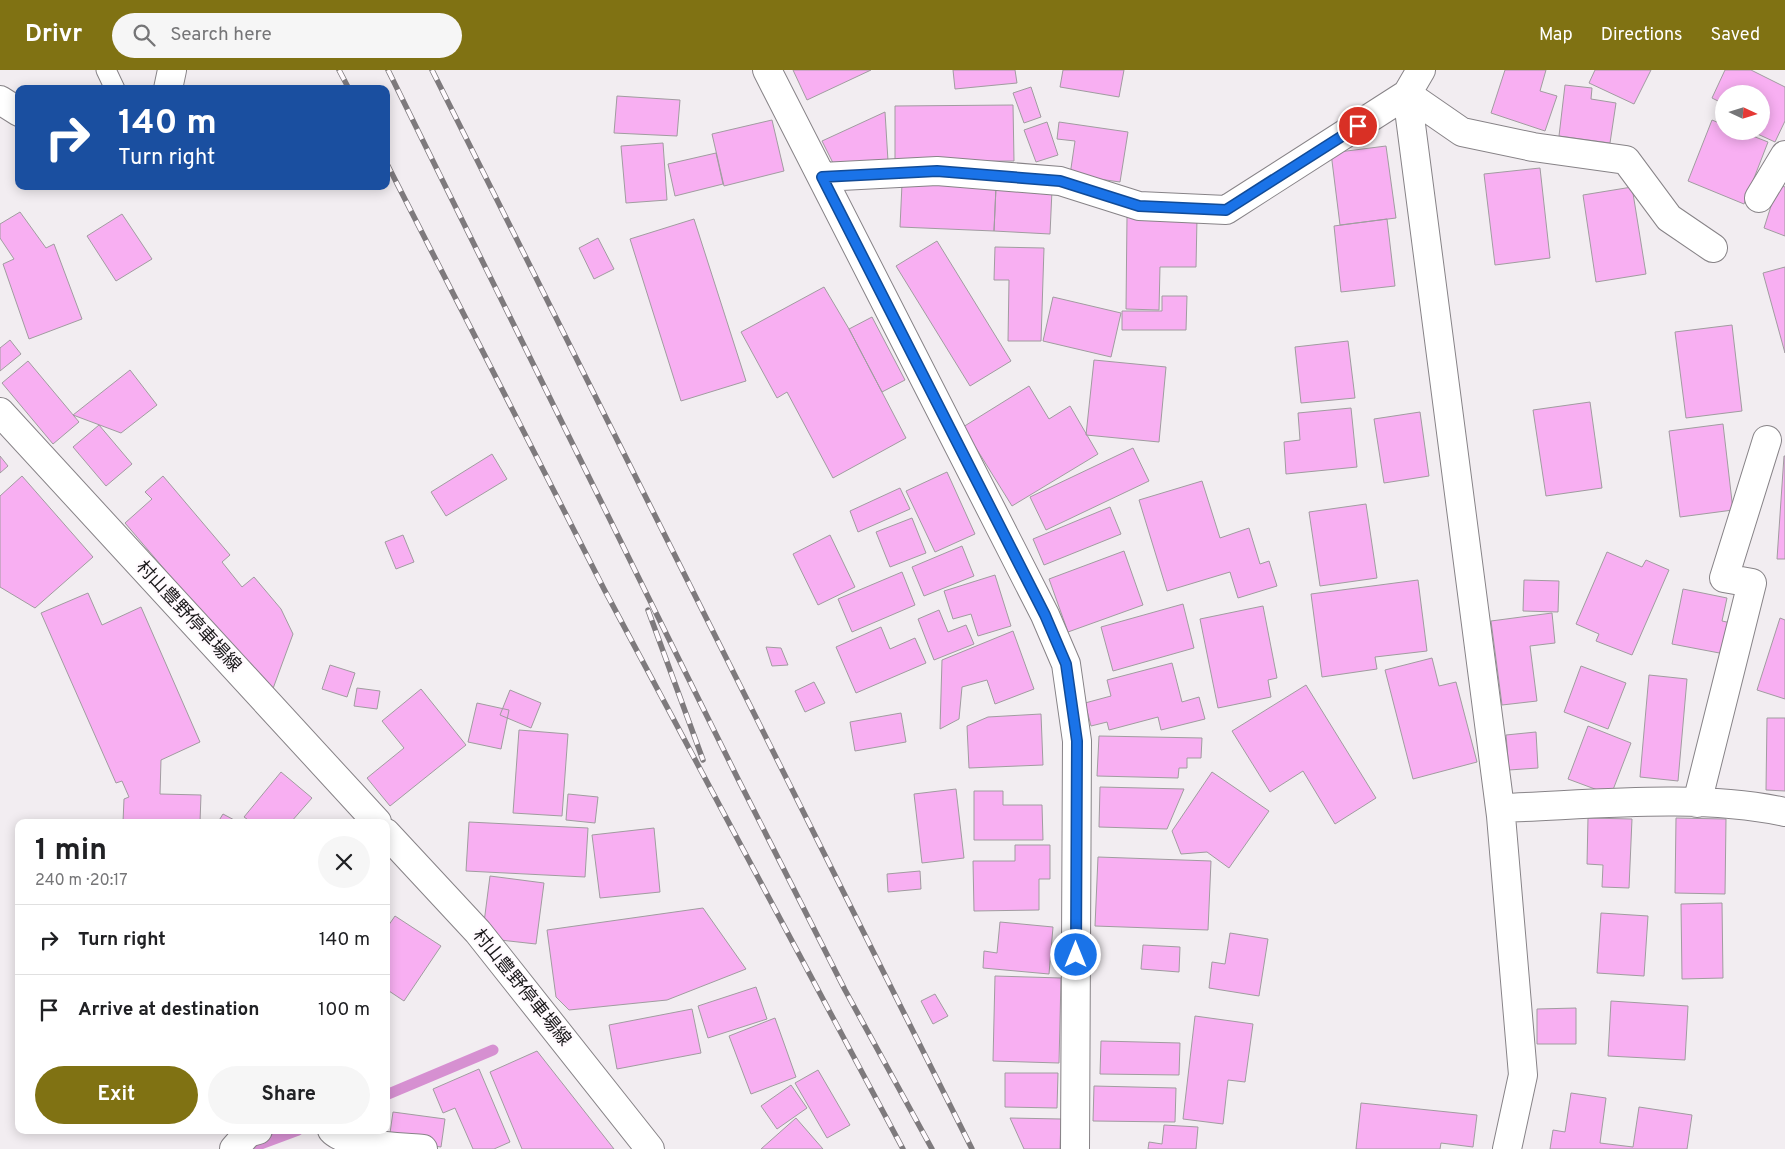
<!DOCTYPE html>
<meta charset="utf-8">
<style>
body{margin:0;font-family:Overpass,"Noto Sans JP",sans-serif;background:#f6f6f6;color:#202124;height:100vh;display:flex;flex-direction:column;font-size:19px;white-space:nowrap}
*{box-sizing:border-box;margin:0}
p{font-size:16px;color:#757577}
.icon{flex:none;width:28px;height:28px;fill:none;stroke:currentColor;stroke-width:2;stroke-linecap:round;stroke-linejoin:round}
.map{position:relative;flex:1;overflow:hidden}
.drawer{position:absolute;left:15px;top:749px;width:375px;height:315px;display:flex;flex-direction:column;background:#fff;border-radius:10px;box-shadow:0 2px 12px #0003}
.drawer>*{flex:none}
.banner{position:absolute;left:15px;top:15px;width:375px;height:105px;border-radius:10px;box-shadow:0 2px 12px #0003;background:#1a4fa0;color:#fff;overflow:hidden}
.needle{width:32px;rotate:94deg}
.tools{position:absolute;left:1715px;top:15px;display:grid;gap:10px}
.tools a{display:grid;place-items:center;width:55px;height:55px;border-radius:50%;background:#fff;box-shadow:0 2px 12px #0003;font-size:25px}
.pin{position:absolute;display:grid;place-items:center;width:42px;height:42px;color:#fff;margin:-21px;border:2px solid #fff;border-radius:50%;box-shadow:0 1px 5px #0007}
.me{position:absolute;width:55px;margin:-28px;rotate:0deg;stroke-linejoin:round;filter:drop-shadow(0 0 4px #0008)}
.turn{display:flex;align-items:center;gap:18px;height:105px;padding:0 20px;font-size:22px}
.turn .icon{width:65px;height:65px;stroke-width:2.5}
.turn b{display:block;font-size:35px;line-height:42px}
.round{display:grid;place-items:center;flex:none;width:52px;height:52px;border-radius:26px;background:#f6f6f6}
.overview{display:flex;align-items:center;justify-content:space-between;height:85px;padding:0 20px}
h1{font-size:30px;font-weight:700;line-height:38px}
.cta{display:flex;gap:10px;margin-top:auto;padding:10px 20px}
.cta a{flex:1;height:58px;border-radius:30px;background:#807213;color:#fff;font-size:20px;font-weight:700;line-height:58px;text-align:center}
.cta a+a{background:#f6f6f6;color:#202124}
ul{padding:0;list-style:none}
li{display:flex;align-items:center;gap:15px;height:70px;padding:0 20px;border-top:1px solid #e0e0e0}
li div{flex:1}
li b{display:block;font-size:19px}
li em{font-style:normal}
header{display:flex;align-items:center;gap:30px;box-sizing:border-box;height:70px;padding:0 25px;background:#807213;color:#fff}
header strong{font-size:24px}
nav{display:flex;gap:28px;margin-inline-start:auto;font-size:18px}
.search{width:350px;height:45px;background:#f6f6f6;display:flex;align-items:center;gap:12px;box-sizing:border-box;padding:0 18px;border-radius:28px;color:#757577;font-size:19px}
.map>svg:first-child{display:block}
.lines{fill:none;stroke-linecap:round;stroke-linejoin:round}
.stream{stroke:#d690d1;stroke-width:11}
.building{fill:#f8aff2;stroke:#a19ca0}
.lane-casing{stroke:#878387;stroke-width:21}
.street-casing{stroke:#878387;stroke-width:30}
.secondary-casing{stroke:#878387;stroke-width:30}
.lane{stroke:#fff;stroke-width:19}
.street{stroke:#fff;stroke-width:28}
.secondary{stroke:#fff;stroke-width:28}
.rail-casing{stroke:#7e7a7d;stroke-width:5.5}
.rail{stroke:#fffafe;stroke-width:4;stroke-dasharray:11;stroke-linecap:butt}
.route-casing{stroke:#114b97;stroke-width:12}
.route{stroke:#1a73e8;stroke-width:9}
.labels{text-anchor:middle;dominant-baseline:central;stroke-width:4.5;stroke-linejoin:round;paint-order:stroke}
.street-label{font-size:18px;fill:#1a181a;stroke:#fffafe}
</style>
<header>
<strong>Drivr</strong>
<div class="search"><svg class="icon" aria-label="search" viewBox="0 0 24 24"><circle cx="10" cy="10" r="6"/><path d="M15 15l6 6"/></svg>Search here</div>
<nav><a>Map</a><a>Directions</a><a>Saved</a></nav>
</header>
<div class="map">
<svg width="1785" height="1079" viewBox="0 0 1785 1079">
<rect width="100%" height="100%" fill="#f2edf1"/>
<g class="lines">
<path class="stream" d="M 386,1025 L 493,980
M 254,1079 L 258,1075 L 298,1060"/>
</g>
<path class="building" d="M 793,0 L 871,0 L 807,30 Z
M 953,0 L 1015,0 L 1017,13 L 955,19 Z
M 1063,0 L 1124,0 L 1119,27 L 1060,17 Z
M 1505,0 L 1546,0 L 1540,21 L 1557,26 L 1545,61 L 1491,43 Z
M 1595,0 L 1651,0 L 1634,34 L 1589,13 Z
M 1725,0 L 1751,0 L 1785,17 L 1785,51 L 1775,72 L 1751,61 L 1761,61 L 1761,24 L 1724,24 L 1724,34 L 1712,28 Z
M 1565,15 L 1592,18 L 1591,29 L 1616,33 L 1610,73 L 1559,66 Z
M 1031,17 L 1041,47 L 1024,53 L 1013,23 Z
M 617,26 L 680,30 L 677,66 L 614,63 Z
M 1013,35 L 1014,91 L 895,92 L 895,36 Z
M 885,42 L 888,91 L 834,95 L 822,71 Z
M 772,50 L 784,101 L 724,116 L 712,64 Z
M 1712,50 L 1724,55 L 1724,61 L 1740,61 L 1768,72 L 1744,134 L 1688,111 Z
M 1047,52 L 1058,85 L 1036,92 L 1024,60 Z
M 1059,52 L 1128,62 L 1120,112 L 1070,105 L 1075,71 L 1057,69 Z
M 663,73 L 667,130 L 626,133 L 621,76 Z
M 1386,76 L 1396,148 L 1340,155 L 1331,83 Z
M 716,83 L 723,114 L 675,126 L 668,94 Z
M 1540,98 L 1550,188 L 1495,195 L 1484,104 Z
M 902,114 L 996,117 L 994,161 L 900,157 Z
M 1778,114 L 1785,117 L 1785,166 L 1764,158 Z
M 996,117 L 1052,120 L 1050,164 L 994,161 Z
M 1632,117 L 1646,204 L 1596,212 L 1583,125 Z
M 20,142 L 46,178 L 54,174 L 82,249 L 29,269 L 3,194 L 14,189 L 0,168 L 0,154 Z
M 122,144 L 152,189 L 116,211 L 87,166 Z
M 1127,147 L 1197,148 L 1196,197 L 1160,197 L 1159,240 L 1126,239 Z
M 694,149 L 746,311 L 681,331 L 630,169 Z
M 1387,149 L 1395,216 L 1341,222 L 1334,156 Z
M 598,168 L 614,199 L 594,209 L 579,178 Z
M 937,171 L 1011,291 L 970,316 L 896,196 Z
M 995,177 L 1044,178 L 1041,271 L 1008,271 L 1009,210 L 994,210 Z
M 1785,197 L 1785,283 L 1763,203 Z
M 824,217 L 849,259 L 906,368 L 833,408 L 787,322 L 777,328 L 741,262 Z
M 1162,226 L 1187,226 L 1186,260 L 1122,260 L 1122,241 L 1162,241 Z
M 1053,227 L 1121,243 L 1111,287 L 1043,271 Z
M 872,247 L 905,310 L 882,322 L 849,259 Z
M 1732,255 L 1742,341 L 1686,348 L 1675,262 Z
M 10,270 L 21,284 L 0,301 L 0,278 Z
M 1348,271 L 1355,328 L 1301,333 L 1295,277 Z
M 1094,290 L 1166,297 L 1159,372 L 1086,365 Z
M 28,291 L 79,352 L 53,374 L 2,313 Z
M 130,300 L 157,335 L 121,363 L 73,345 Z
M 1029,316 L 1049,349 L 1070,336 L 1098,384 L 1012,436 L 963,357 Z
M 1590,332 L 1602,418 L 1546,426 L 1533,340 Z
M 1351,338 L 1357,397 L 1286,404 L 1284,372 L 1300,370 L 1298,343 Z
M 1420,342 L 1429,406 L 1384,413 L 1374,349 Z
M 1723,354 L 1733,440 L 1680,447 L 1669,361 Z
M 99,355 L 132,394 L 106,416 L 73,377 Z
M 1133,378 L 1149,411 L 1046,460 L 1030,427 Z
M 492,384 L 507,409 L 446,446 L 431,422 Z
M 0,386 L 8,396 L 0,403 Z
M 1784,386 L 1785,386 L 1785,489 L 1777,489 Z
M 947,402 L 975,464 L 935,482 L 906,421 Z
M 22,406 L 93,487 L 35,538 L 0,517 L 0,426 Z
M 163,406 L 230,485 L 222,492 L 242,517 L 254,507 L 281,539 L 293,564 L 271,624 L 125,453 L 152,429 L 145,422 Z
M 1202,411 L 1220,468 L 1249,458 L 1260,494 L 1269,491 L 1277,516 L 1238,528 L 1230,502 L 1167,521 L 1139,430 Z
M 900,418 L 910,439 L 858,462 L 850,441 Z
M 1366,434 L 1377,508 L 1320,516 L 1309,442 Z
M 1110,437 L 1121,464 L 1044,495 L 1033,469 Z
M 912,448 L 926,483 L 890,497 L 876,462 Z
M 403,465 L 414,492 L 396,499 L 385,472 Z
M 830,465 L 855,517 L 818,535 L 793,484 Z
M 962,476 L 974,506 L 924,526 L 912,497 Z
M 1124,481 L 1143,535 L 1068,562 L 1049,509 Z
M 1607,482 L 1642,497 L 1646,490 L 1669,500 L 1632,585 L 1596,571 L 1599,564 L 1576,554 Z
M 902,502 L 915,535 L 852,562 L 838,529 Z
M 995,505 L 1011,556 L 978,566 L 971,544 L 953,549 L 944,521 Z
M 1418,510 L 1427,581 L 1375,587 L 1377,599 L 1322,607 L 1311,524 Z
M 1524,510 L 1559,511 L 1558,542 L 1523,541 Z
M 1683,519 L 1727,528 L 1722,551 L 1736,554 L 1730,585 L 1672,574 Z
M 88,523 L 102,555 L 141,537 L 200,672 L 161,690 L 160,724 L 201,725 L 200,752 L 123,752 L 124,729 L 129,727 L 122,711 L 116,713 L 41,543 Z
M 1183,534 L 1194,578 L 1113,601 L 1101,557 Z
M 1263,536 L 1277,608 L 1268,610 L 1271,627 L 1218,638 L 1200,549 Z
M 939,540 L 948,562 L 966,555 L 974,574 L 934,590 L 918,549 Z
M 1552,543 L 1555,573 L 1530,576 L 1537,631 L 1502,635 L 1491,551 Z
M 1780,548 L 1785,550 L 1785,629 L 1757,620 Z
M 881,557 L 890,579 L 915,568 L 926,593 L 856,623 L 836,577 Z
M 1013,561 L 1034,619 L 995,634 L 987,610 L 962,617 L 959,649 L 940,659 L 942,590 Z
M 766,577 L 781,578 L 788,595 L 772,596 Z
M 1432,588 L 1439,616 L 1456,612 L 1477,692 L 1413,709 L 1385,600 Z
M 1172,593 L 1182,632 L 1199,627 L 1205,649 L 1161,660 L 1158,647 L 1109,660 L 1107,652 L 1091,656 L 1085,633 L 1111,626 L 1107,610 Z
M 330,595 L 355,603 L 347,627 L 322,619 Z
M 1581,596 L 1626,613 L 1608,659 L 1564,642 Z
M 1649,605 L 1687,609 L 1678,711 L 1640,707 Z
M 814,612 L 825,633 L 805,642 L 795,621 Z
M 1306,615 L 1376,728 L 1335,754 L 1303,701 L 1270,722 L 1232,661 Z
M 357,618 L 380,621 L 377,639 L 354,636 Z
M 421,619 L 466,675 L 390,736 L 367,708 L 404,678 L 382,651 Z
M 510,620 L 541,633 L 531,658 L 500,645 Z
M 477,633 L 509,640 L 501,679 L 468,672 Z
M 901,643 L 906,672 L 855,681 L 850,652 Z
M 1041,644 L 1043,695 L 969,698 L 967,656 L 988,647 Z
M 1767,648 L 1785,648 L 1785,721 L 1766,720 Z
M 1588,656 L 1631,673 L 1611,725 L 1568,709 Z
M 519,660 L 568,664 L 562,746 L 513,743 Z
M 1536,662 L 1538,698 L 1509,700 L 1506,665 Z
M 1099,666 L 1202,668 L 1201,688 L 1187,688 L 1187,698 L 1179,698 L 1178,708 L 1097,706 Z
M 281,702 L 312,728 L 291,752 L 251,752 L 244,747 Z
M 1212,702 L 1269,741 L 1229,798 L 1207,782 L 1181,784 L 1172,761 Z
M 1100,717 L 1184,719 L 1167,759 L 1099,757 Z
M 956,719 L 964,788 L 922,793 L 914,724 Z
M 974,721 L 1003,721 L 1003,735 L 1042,735 L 1043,770 L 974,770 Z
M 568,724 L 598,727 L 595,753 L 566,750 Z
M 223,744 L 238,752 L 218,752 Z
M 1588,748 L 1632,749 L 1629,818 L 1602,817 L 1603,795 L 1587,794 Z
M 1676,748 L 1726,749 L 1725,824 L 1675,823 Z
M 469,752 L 588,758 L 585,807 L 466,801 Z
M 654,758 L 660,822 L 600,828 L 592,765 Z
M 1015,775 L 1050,775 L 1050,809 L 1039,809 L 1039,840 L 974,841 L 973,791 L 1015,791 Z
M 1098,787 L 1211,791 L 1208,860 L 1095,856 Z
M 920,801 L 921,819 L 888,822 L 887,804 Z
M 490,806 L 544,813 L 536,874 L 482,868 Z
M 1722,833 L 1723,908 L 1682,909 L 1681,834 Z
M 703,838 L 746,899 L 667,930 L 569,940 L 556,927 L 547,860 Z
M 1601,843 L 1648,846 L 1644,906 L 1597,903 Z
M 395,846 L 441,876 L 404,931 L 386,919 L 386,859 Z
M 1000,852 L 1053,857 L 1049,904 L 983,898 L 984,881 L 997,883 Z
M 1230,863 L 1268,869 L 1259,926 L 1209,918 L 1212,892 L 1225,894 Z
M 1143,875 L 1180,877 L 1179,902 L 1141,899 Z
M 995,906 L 1061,908 L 1059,993 L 993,991 Z
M 756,917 L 767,949 L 708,968 L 698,936 Z
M 935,924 L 948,946 L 933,954 L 921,931 Z
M 1611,931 L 1688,936 L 1685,990 L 1608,986 Z
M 1576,938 L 1576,974 L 1537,974 L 1537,939 Z
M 692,939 L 701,983 L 617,999 L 609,955 Z
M 1195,946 L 1253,954 L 1245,1012 L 1228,1010 L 1223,1054 L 1183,1049 Z
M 775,948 L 796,1007 L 751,1024 L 729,966 Z
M 1101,971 L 1180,973 L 1179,1005 L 1100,1004 Z
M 537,981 L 614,1079 L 522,1079 L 490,1002 Z
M 479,999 L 510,1072 L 494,1079 L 473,1079 L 455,1038 L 443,1043 L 433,1019 Z
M 818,1000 L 850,1055 L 827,1068 L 795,1013 Z
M 1005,1003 L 1058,1003 L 1057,1038 L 1005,1037 Z
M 791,1015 L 807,1038 L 777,1059 L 761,1036 Z
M 1094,1016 L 1176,1018 L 1175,1052 L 1093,1051 Z
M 1571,1023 L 1606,1028 L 1600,1073 L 1633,1077 L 1639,1037 L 1692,1045 L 1687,1079 L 1550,1079 L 1553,1060 L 1565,1062 Z
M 1361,1033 L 1477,1045 L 1473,1077 L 1441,1073 L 1440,1079 L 1356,1079 Z
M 393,1042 L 445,1049 L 441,1077 L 389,1070 Z
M 796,1048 L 823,1079 L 761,1079 Z
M 1010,1048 L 1061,1049 L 1060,1079 L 1024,1079 Z
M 1164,1055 L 1198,1057 L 1196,1079 L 1148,1079 L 1149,1072 L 1162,1074 Z"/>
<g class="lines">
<g class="lane-casing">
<path id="lane" d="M 106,0 L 115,19"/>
</g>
<g class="street-casing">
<path id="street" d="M 767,0 L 1045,545 L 1066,594 L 1077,671 L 1075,1079
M 1421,0 L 1407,24 L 1501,746 L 1523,1005 L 1507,1079
M 168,19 L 172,0
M 0,30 L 19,42
M 822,107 L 937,101 L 1060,111 L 1139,136 L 1226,140 L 1407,24 L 1462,62 L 1533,77 L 1626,90 L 1669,148 L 1713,178
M 1759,128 L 1785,85
M 1697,733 L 1752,513 L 1724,508 L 1767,370
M 1501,738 C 1591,735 1696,723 1785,742
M 332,1060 C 346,1076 401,1077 423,1079
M 234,1079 L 248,1063 L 258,1060"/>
</g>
<g class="secondary-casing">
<path id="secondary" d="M 0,342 L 377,752
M 386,763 L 478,862 L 650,1079"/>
</g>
<use href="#lane" class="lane"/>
<use href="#street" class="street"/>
<use href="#secondary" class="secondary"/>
<g class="rail-casing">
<path id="rail" d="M 339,0 L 349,19
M 388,0 L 738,709 L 845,920 L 932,1079
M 432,0 L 972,1079
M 386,92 L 604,519 L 903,1079
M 648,540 L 703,690"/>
</g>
<use href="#rail" class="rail"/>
</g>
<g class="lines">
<g class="route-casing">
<path id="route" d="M 1076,885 L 1077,671 L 1066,594 L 1045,545 L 822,107 L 937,101 L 1060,111 L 1139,136 L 1226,140 L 1358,56"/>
</g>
<use href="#route" class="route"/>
</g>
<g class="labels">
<g class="street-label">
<text transform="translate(188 547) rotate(47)">村山豊野停車場線</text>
<text transform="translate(521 918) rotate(51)">村山豊野停車場線</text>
</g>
</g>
</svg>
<div class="tools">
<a><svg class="needle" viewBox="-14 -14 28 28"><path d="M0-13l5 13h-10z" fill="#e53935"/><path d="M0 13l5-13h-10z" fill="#757577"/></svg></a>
</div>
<div class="pin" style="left:1358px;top:56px;background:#d93025"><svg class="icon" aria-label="arrive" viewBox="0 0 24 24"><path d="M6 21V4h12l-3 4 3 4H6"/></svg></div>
<svg class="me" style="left:1076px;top:885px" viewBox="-20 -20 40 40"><circle r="17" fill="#1a73e8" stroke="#fff" stroke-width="3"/><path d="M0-11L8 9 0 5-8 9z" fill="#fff"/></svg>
<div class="banner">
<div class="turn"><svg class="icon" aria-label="right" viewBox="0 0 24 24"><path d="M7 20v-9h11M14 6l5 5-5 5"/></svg><div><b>140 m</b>Turn right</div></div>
</div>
<section class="drawer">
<div class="overview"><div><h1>1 min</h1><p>240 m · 20:17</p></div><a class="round"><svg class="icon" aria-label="close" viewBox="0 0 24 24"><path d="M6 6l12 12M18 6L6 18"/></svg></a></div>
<ul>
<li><svg class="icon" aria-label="right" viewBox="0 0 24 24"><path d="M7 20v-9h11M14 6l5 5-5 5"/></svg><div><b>Turn right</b></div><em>140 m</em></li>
<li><svg class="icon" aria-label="arrive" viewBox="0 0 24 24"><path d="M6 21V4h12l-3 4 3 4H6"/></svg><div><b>Arrive at destination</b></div><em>100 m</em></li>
</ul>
<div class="cta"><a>Exit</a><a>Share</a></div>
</section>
</div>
